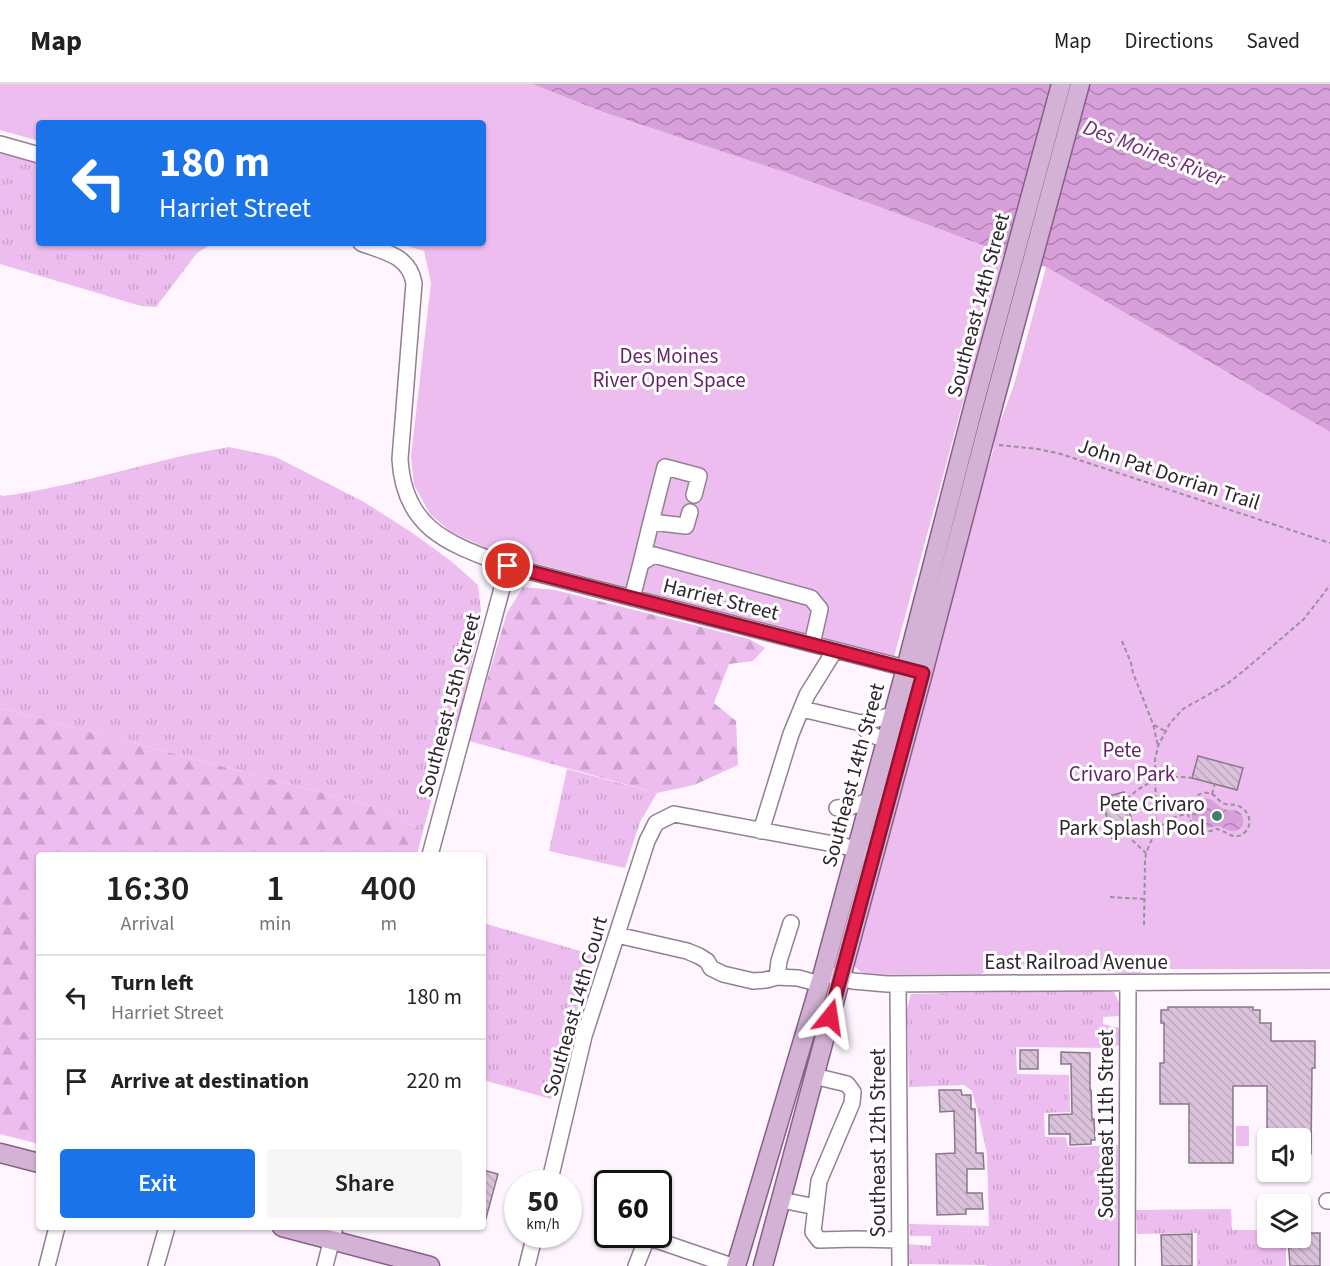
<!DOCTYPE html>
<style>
body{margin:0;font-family:"Source Sans 3",sans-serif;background:#f6f6f6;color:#222;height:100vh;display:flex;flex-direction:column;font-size:22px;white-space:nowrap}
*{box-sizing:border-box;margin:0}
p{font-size:20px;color:#767676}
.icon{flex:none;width:33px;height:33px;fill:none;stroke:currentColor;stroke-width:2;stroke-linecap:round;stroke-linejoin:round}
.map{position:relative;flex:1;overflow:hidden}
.sheet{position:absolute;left:36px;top:768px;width:450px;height:378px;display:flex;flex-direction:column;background:#fff;border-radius:6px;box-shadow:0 2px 4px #0004}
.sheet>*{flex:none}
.top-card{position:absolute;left:36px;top:36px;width:450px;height:126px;border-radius:6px;box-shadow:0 2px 4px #0004;background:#1a73e8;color:#fff;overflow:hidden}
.tools{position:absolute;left:1257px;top:1044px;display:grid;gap:12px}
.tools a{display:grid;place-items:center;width:54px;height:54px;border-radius:6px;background:#fff;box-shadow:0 2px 4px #0004;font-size:30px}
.speed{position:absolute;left:504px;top:1086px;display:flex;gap:12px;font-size:30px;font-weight:700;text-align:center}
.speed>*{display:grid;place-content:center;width:78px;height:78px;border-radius:50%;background:#fff;box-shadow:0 2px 4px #0004;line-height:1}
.speed small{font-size:15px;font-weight:400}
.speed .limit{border:3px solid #111;border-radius:9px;background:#fff;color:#111}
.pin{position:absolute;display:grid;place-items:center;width:51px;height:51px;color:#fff;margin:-26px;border:3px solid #fff;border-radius:50%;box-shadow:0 2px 6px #0007}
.me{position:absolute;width:66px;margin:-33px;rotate:15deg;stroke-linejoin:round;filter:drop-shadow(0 0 4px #0008)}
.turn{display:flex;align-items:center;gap:21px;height:126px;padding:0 24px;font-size:27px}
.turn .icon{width:78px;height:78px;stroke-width:2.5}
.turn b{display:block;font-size:42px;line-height:51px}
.eta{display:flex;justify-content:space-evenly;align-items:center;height:102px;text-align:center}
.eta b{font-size:36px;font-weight:600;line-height:42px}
.primary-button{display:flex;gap:12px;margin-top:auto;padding:12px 24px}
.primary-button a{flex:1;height:69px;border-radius:6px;background:#1a73e8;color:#fff;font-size:24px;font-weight:600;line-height:69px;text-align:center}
.primary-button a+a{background:#f6f6f6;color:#222}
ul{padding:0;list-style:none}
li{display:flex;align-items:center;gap:18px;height:84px;padding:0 24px;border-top:2px solid #e0e0e0}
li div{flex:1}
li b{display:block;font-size:22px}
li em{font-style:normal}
header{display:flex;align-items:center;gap:36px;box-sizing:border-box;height:84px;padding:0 30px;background:#fff;border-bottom:2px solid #e0e0e0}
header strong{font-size:28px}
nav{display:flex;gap:33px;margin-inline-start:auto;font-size:21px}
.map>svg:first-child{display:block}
.grass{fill:url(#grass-tufts)}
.forest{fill:url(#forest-firs)}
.park{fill:#ecbdee}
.water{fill:url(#water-waves)}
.building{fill:url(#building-back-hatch);stroke:#8b768c;stroke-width:1.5}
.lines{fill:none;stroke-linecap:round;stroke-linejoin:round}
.minor-casing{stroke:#947f95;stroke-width:18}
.major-casing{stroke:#875f88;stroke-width:21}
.path{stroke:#999099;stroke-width:2;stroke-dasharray:4.5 3;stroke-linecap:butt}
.minor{stroke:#fff;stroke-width:15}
.major{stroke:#d4b2d5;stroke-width:18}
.route-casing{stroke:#92132f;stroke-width:15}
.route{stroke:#e11d48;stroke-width:10}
.poi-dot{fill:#3f8170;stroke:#fff;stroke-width:2}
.labels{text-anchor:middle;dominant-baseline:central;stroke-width:6;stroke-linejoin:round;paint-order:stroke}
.street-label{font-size:21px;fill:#2e252e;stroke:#fff}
.park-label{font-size:21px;fill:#66256b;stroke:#fff}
.poi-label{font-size:21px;fill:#2e252e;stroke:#fff;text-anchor:end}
.water-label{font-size:22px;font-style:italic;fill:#702e74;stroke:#fff}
</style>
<header>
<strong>Map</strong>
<nav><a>Map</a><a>Directions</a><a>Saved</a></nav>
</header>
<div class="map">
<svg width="1330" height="1182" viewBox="0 0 1330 1182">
<defs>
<pattern id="grass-tufts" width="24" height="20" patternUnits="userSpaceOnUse" patternTransform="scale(1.5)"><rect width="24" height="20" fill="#ecbdee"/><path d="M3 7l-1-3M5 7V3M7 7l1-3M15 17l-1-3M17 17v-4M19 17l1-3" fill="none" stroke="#cba2cc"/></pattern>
<pattern id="forest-firs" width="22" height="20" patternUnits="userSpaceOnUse" patternTransform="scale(1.5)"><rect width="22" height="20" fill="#ecbdee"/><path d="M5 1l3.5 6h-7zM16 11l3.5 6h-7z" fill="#cba2cc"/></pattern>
<pattern id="water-waves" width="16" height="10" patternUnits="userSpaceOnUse" patternTransform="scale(1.5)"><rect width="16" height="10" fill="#d8a0da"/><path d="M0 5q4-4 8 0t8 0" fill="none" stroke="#b082b1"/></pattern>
<pattern id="building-back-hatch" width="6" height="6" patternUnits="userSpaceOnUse" patternTransform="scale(1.5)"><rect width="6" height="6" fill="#d9c2da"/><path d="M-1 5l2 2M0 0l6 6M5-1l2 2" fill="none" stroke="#bba7bb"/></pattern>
</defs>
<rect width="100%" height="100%" fill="#fef5fe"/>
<path class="grass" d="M 0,65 L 39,76 L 39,159 L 213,159 L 197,169 L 156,223 L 141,222 L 0,180 Z
M 229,363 L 276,373 L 364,418 L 411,448 L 451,477 L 478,501 L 482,536 L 472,577 L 466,622 L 449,651 L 423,747 L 384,725 L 0,624 L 0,411 L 3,412 C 80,402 153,375 229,363 Z
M 567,685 L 657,709 L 640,738 L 625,784 L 549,767 Z
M 483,839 L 594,871 L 551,1015 L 483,996 Z
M 1103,905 L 1114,908 L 1120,921 L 1119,932 L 1103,933 L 1103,940 L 1120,944 L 1119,961 L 1109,964 L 1016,963 L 1017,990 L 1069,991 L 1070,1028 L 1044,1029 L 1045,1053 L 1066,1053 L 1068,1063 L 1118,1061 L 1118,1182 L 987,1182 L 986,1181 L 908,1180 L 908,1160 L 931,1162 L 931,1152 L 910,1152 L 909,1140 L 989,1142 L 987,1070 L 977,1025 L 972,1007 L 964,1001 L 909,1003 L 907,925 L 911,910 Z
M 1231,1125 L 1232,1146 L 1267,1146 L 1268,1154 L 1286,1154 L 1286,1182 L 1197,1182 L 1197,1149 L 1137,1150 L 1136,1126 Z"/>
<path class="forest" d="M 523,503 L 555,506 L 749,555 L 765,564 L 753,577 L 729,580 L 714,619 L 736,637 L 738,681 L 694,701 L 657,709 L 469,657 L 507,529 Z
M 0,624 L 384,725 L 423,747 L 417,771 L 39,771 L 39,1060 L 0,1050 Z"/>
<path class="park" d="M 0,0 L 532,0 L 603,28 L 787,89 L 977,159 L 1004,171 L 975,283 L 961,325 L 894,573 L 500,470 L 451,448 L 430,430 L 414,401 L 411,372 L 431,199 L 424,167 L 397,159 L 483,159 L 483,39 L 39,39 L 39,57 L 0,46 Z
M 1046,183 L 1330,348 L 1330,885 L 1160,885 C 1141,890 1120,892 1102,885 L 992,885 L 980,890 L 873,891 L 861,888 L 855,883 L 854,874 L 987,385 L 993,367 L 998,335 L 1001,336 L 1014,301 Z
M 1236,1042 L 1249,1042 L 1249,1062 L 1236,1062 Z"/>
<path class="water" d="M 532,0 L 1330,0 L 1330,348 L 1046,183 L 1004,171 L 977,159 L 787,89 L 603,28 Z
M 1204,714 C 1215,715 1215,721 1224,725 C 1229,727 1234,725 1240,728 L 1243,734 L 1243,741 C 1236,751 1229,747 1220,742 C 1214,742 1208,745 1201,743 C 1185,737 1192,720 1204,714 Z"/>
<path class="building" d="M 1198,672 L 1243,684 L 1237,706 L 1192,694 Z
M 1124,708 L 1135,748 L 1112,754 L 1102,714 Z
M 1168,923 L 1253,923 L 1253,926 L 1260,926 L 1260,939 L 1271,939 L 1271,957 L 1315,957 L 1315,984 L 1312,984 L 1311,1070 L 1300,1070 L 1300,1054 L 1267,1054 L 1267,1002 L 1233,1002 L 1233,1079 L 1189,1079 L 1189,1020 L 1160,1020 L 1160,979 L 1164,979 L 1164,939 L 1161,939 L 1161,926 L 1168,926 Z
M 1020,966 L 1038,966 L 1038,985 L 1020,985 Z
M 1061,968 L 1090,969 L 1090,1006 L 1091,1006 L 1092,1036 L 1094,1035 L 1095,1056 L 1091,1056 L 1091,1060 L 1070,1061 L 1070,1050 L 1049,1050 L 1049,1031 L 1072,1030 L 1071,980 L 1061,980 Z
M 939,1006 L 961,1006 L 962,1011 L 971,1011 L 971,1025 L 975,1025 L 976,1069 L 983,1069 L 984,1085 L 967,1085 L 967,1109 L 982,1109 L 983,1125 L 966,1125 L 966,1130 L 937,1131 L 936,1070 L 955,1069 L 954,1027 L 940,1028 Z
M 483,1086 L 498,1090 L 486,1134 L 483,1133 Z
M 1300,1149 L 1320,1149 L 1320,1182 L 1290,1182 L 1288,1154 L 1300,1154 Z
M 1192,1150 L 1192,1182 L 1162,1182 L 1161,1151 Z"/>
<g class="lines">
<g class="minor-casing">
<path id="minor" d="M 0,60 L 39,71
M 361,159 C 384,168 409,171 414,199 L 400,375 C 404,446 450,460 508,482 L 917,587
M 690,428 L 686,442 L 651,438 L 665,383 L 699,392 L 694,411
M 641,479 L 651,438
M 632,514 L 641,479 L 654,471 L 811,514 L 820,525 L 812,560
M 802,625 L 861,639 L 893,631
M 861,639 C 867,650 874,652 886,656
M 837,724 L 849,723 L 870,717
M 761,747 L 791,650 L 807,611 L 835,566
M 430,771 L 508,482
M 617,851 L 687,867 L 699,872 L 707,877 L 711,884 L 723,890 L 753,897 L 766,896 L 777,893 L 798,894 L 820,900
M 830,891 L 853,897 L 887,900 L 1330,897
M 777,893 L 779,877 L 791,839
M 898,900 L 900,1182
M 814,992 L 847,1000 L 853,1008 L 852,1019 L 819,1097 L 813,1148 L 819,1156 L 856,1155 L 900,1156
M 549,1100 L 584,952 L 647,757 L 656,739 L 674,730 L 844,762 L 868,769
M 781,1116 L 816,1123
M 1327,1117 L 1330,1117
M 47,1182 L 57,1143
M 156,1182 L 167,1143
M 325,1182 L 335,1143
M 527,1182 L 535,1150
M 636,1182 L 645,1159 L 653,1155 L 732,1182
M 1127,1182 L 1128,899"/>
</g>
<g class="major-casing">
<path id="major" d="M 0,1069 L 39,1079
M 282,1143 L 430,1182
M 736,1182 L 823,889 L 906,584 L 972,328 L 1061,0
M 763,1182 L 923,589 L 990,333 L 1080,0"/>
</g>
<path class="path" d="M 999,361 L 1038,365 L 1061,370 L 1330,459
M 1122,557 L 1131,579 L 1133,589 L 1153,640 L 1158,662
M 1154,641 L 1165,647
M 1212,710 L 1215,699
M 1127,715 C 1145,697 1167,690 1192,694
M 1155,748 C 1164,738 1174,731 1188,730 C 1190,739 1197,747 1207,747 C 1210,748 1213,746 1216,745 C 1225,745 1235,760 1246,747 C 1254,737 1247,724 1236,721 C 1231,720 1227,721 1222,719 C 1218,716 1216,712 1212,710 C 1198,704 1189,719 1188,730
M 1128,750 L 1132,756 L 1146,769
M 1110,813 L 1144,815
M 1144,841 L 1145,776 L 1146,769 L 1155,748 L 1156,737 L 1155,676 L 1158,662 L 1170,639 L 1183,625 L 1227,600 L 1247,584 L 1304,535 L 1330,501"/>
<use href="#minor" class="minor"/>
<use href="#major" class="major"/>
</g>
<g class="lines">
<g class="route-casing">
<path id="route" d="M 508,482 L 923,589 L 830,933"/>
</g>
<use href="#route" class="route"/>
</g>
<circle class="poi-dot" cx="1217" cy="732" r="6"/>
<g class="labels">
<g class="street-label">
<text transform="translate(978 221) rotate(-75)">Southeast 14th Street</text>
<text transform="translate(1169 390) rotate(18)">John Pat Dorrian Trail</text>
<text transform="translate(721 515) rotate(14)">Harriet Street</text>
<text transform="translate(449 621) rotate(-75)">Southeast 15th Street</text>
<text transform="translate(853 691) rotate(-75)">Southeast 14th Street</text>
<text x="1076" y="878">East Railroad Avenue</text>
<text transform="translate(575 922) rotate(-74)">Southeast 14th Court</text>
<text transform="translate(1106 1040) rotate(-90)">Southeast 11th Street</text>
<text transform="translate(878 1059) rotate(-90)">Southeast 12th Street</text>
</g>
<g class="park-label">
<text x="669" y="272">Des Moines<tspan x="669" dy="24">River Open Space</tspan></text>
<text x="1122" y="666">Pete<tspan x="1122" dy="24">Crivaro Park</tspan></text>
</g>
<g class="poi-label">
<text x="1205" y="720">Pete Crivaro<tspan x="1205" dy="24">Park Splash Pool</tspan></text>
</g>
<g class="water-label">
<text transform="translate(1154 69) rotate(21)">Des Moines River</text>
</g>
</g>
</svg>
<div class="tools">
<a><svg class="icon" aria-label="sound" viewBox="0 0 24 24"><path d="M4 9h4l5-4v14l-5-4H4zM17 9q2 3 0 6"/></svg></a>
<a><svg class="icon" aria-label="layers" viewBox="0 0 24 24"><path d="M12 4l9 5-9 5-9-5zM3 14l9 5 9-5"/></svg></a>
</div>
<div class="speed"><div>50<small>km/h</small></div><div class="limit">60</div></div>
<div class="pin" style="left:508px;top:482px;background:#d93025"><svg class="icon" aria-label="arrive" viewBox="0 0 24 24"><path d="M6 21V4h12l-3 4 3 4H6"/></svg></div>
<svg class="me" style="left:830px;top:933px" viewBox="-20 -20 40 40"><path d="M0-17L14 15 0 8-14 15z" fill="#e11d48" stroke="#fff" stroke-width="4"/></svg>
<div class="top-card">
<div class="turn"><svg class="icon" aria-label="left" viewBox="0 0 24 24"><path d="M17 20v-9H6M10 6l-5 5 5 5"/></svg><div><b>180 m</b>Harriet Street</div></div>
</div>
<section class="sheet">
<div class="eta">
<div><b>16:30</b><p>Arrival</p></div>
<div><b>1</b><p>min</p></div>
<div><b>400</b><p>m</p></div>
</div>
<ul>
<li><svg class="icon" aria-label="left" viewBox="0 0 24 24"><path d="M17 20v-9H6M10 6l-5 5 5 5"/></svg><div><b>Turn left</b><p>Harriet Street</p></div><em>180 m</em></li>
<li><svg class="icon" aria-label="arrive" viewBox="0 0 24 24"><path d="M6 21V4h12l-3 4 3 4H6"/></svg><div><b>Arrive at destination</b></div><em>220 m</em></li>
</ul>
<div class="primary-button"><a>Exit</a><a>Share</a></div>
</section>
</div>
